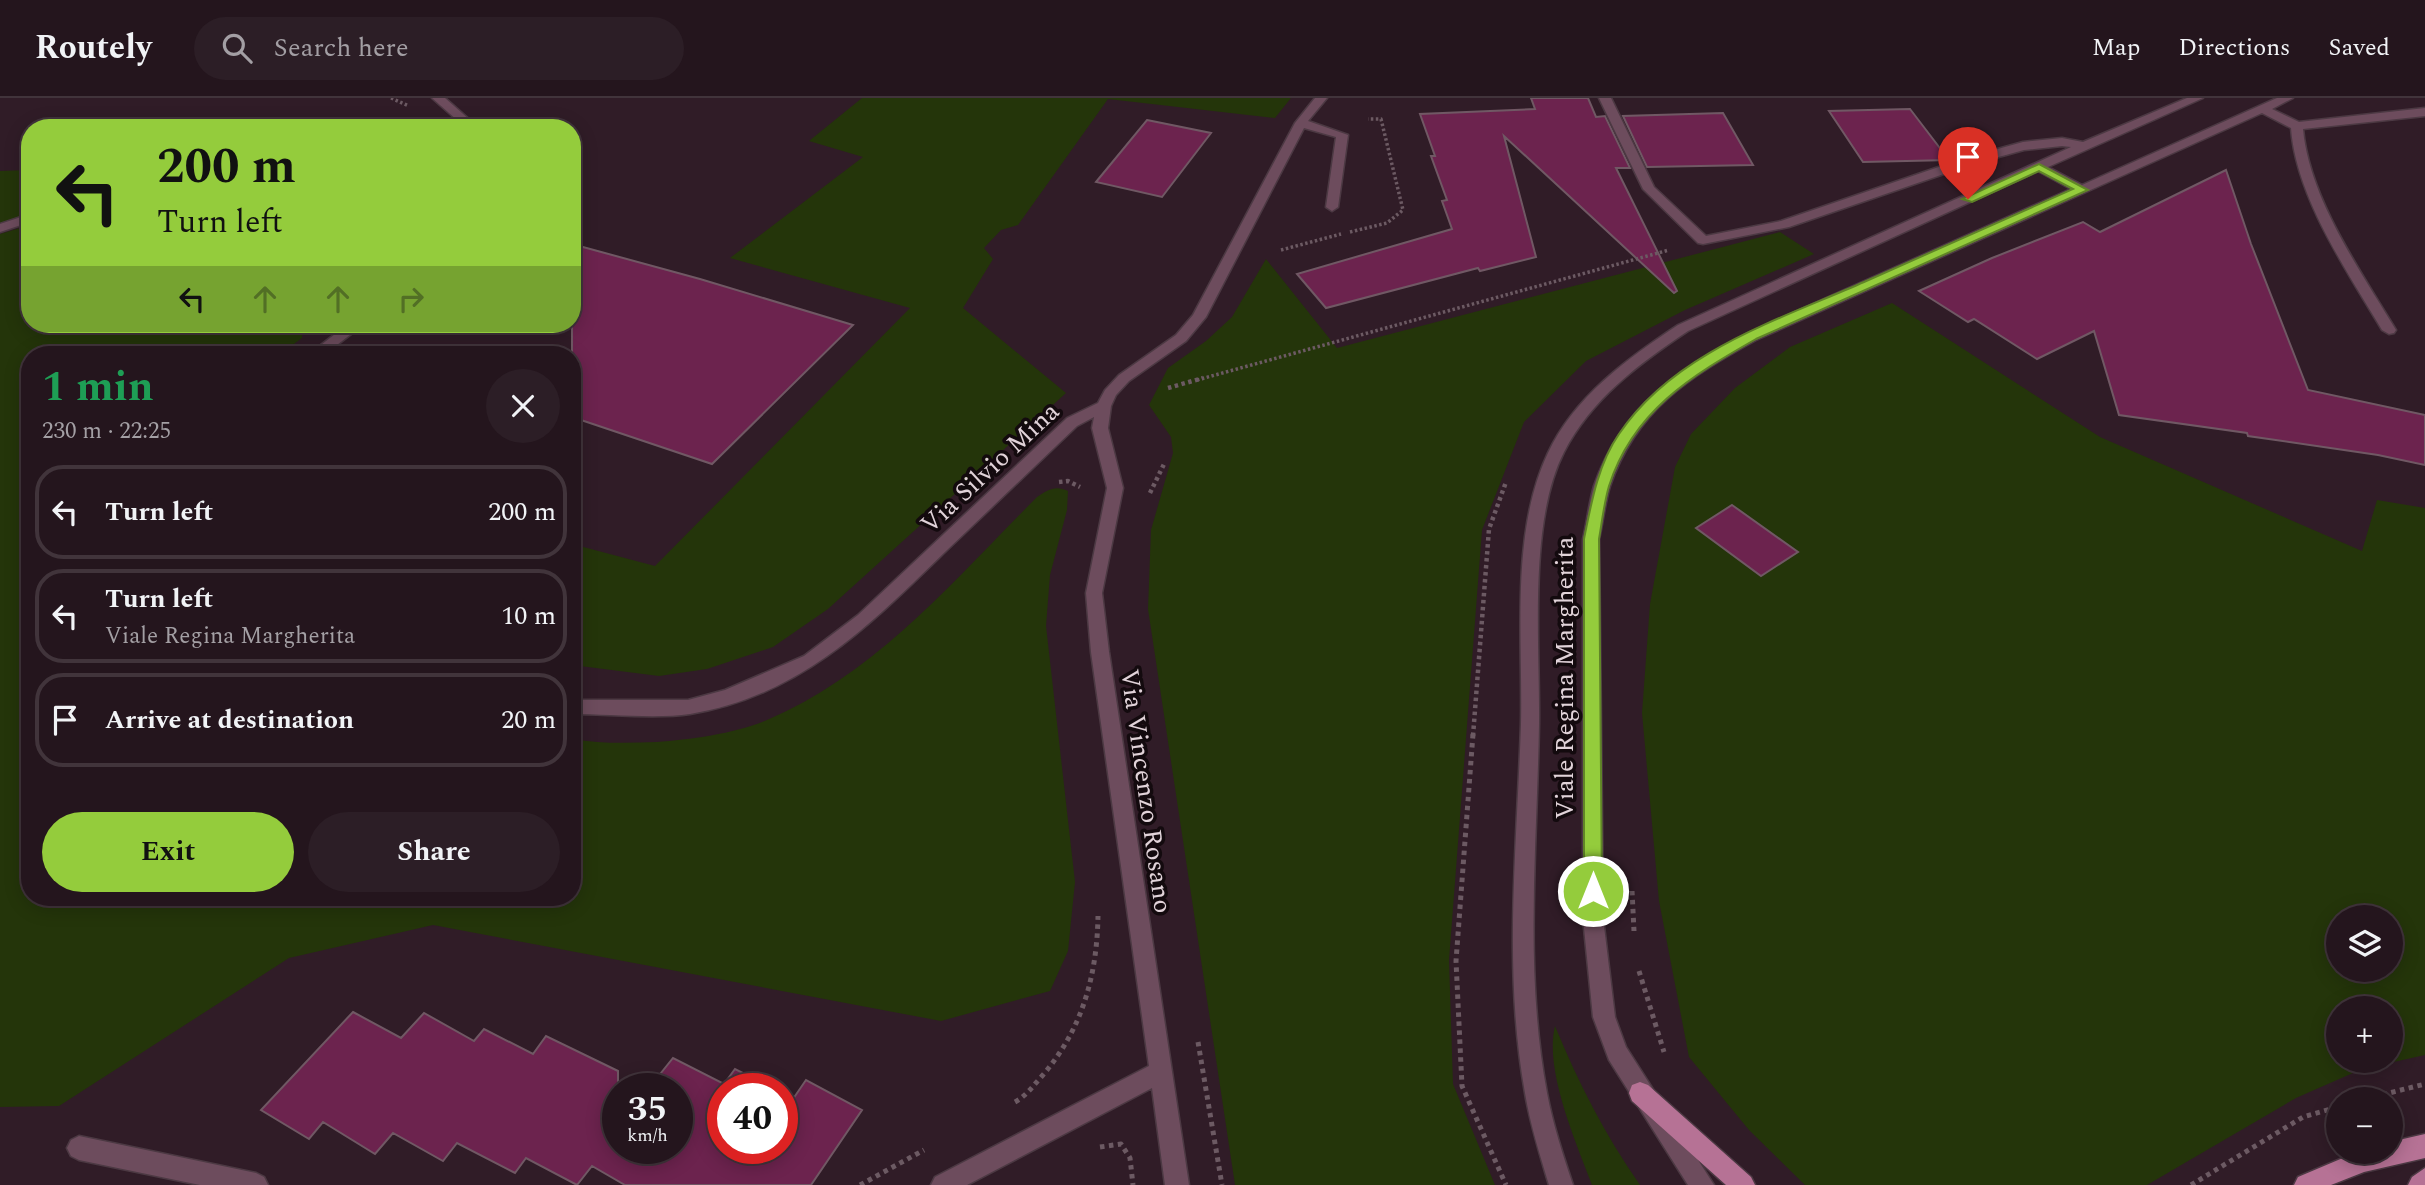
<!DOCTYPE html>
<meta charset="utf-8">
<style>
body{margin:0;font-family:Spectral,serif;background:#2c1e26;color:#f1f3f6;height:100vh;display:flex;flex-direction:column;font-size:26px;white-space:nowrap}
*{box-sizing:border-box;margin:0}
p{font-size:23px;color:#a39fa4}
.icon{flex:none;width:38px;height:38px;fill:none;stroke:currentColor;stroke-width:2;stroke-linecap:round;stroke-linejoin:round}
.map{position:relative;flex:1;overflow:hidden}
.details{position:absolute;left:21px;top:248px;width:560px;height:560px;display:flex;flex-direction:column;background:#24151d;border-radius:28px;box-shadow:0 4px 18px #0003,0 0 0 2px #41343b}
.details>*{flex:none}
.top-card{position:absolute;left:21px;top:21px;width:560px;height:214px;border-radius:28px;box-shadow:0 4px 18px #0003,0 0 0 2px #41343b;background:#94cc3c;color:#111;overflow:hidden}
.controls{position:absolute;left:2326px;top:807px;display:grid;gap:14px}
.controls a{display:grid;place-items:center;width:77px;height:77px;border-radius:50%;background:#24151d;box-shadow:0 4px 18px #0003,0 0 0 2px #41343b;font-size:35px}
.speed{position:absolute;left:602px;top:975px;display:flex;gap:14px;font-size:35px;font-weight:700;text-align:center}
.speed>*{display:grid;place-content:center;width:91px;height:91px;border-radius:50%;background:#24151d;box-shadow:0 4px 18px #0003,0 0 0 2px #41343b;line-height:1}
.speed small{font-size:18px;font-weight:400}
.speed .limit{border:10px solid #d22;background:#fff;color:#111}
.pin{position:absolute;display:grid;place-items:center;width:60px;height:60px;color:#fff;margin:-72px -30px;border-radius:50% 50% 50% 0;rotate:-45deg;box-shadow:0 0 7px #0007}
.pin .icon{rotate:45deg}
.me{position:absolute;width:77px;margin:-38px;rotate:0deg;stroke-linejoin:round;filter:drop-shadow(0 0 5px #0008)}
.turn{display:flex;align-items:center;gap:24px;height:147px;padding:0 21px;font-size:32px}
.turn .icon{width:91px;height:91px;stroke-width:2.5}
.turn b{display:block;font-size:49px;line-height:60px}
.lanes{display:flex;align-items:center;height:66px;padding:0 21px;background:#0003;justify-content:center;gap:35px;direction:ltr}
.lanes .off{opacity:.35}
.round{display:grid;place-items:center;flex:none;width:74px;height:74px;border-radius:37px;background:#2c1e26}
.head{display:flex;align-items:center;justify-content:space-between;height:119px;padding:0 21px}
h1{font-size:42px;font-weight:700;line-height:52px;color:#1e9e55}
.action{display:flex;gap:14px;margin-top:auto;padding:14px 21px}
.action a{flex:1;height:80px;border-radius:42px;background:#94cc3c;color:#111;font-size:28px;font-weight:700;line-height:80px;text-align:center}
.action a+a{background:#2c1e26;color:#f1f3f6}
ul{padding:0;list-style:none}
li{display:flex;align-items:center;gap:21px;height:94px;margin:0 14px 10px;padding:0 7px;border:4px solid #41343b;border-radius:28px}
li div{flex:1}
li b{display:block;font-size:26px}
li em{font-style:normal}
header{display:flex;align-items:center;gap:42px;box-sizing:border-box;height:98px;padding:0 35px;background:#24151d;border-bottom:2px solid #41343b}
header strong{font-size:33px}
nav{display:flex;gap:38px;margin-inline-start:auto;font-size:24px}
.search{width:490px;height:63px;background:#2c1e26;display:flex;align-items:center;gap:18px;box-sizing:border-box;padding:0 24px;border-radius:38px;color:#a39fa4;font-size:26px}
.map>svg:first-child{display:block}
.green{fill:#24350a;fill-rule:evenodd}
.building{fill:#6c234e;stroke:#705864;stroke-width:2}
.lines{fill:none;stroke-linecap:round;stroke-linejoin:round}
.minor-casing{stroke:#4c3943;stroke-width:3}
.major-casing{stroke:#4c3943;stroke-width:3}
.path-far2{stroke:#6c5a63;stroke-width:3.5;stroke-dasharray:2.5 2.5;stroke-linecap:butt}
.path-far1{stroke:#6c5a63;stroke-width:4.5;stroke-dasharray:3.5 3.5;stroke-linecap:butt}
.path{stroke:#6c5a63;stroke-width:5;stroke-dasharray:4.5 4.5;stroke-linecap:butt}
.minor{fill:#6d4c5d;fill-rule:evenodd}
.major{fill:#b67295;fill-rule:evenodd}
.route{fill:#94cc3c;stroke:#608527;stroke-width:2}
.labels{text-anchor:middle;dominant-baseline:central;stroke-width:7;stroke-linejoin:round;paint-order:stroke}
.street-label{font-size:26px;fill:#e1d3d9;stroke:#130a0e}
</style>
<header>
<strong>Routely</strong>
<div class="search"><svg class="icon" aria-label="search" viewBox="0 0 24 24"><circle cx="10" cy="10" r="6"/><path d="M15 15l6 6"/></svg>Search here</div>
<nav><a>Map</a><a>Directions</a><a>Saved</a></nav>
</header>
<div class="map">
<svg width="2425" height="1087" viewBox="0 0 2425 1087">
<rect width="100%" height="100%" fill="#301c27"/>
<path class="green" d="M 862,0 L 1291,0 L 1275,20 L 1108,1 L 1018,127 L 1001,132 L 984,150 L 993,161 L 963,210 L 1066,295 L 828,511 L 773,549 L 707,571 L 659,578 L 572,567 L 572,446 L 655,468 L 910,210 L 730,160 L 863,59 L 809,43 Z
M 30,72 L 30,116 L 0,127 L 0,73 Z
M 30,127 L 30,226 L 302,226 L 302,240 L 279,257 L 30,257 L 30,800 L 572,800 L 572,641 C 600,646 629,645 657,644 C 689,642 738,635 767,622 C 876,576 955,481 1037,399 C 1048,392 1055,387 1068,393 L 1067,412 L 1050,477 L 1046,528 L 1075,784 L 1068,853 L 1050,893 L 941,923 L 433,827 L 289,860 L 59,1008 L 0,1009 L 0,136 Z
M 1780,134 L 1814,156 L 1685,212 L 1586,263 L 1524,324 L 1482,432 L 1449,862 L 1453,986 L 1495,1087 L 1235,1087 L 1148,511 L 1151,432 L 1173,355 L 1171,339 L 1149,307 L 1168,270 L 1206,243 L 1232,219 L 1266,161 L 1337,250 Z
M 1892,205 L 2100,339 L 2362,453 L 2377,402 L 2425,410 L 2425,957 L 2362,971 L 2296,1000 L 2147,1087 L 1805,1087 L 1749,1032 L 1689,959 L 1659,803 L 1642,615 L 1650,506 L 1675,369 L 1691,336 L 1735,290 L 1790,249 ZM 2338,819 L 2390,819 L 2390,872 L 2338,872 ZM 2338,910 L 2390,910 L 2390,962 L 2338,962 Z
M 1555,928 C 1578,984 1605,1037 1640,1087 L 1592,1087 C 1576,1044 1544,972 1555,928 Z"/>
<path class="building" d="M 1531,0 L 1588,0 L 1596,19 L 1605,18 L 1630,70 L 1616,70 L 1677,193 L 1674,195 L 1504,38 L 1536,159 L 1480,173 L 1478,170 L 1326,210 L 1297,176 L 1452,131 L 1442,103 L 1447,102 L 1431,58 L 1435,58 L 1420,16 L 1535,11 Z
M 1910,11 L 1949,62 L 1863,64 L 1829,13 Z
M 1723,15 L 1753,67 L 1647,69 L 1623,18 Z
M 1147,22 L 1211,35 L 1162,99 L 1096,84 Z
M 2226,72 L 2251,146 L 2308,292 L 2425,317 L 2425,367 L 2378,357 L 2248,338 L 2247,335 L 2119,317 L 2094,233 L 2037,261 L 1974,221 L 1968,224 L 1919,193 L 1992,160 L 2083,124 L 2100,134 Z
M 572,146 L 700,181 L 853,227 L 712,366 L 572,319 Z
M 1732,407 L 1798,454 L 1761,478 L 1696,430 Z
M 353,914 L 401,940 L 424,915 L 474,943 L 484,931 L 533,956 L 546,938 L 618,973 L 618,1050 L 677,1050 L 677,990 L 649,990 L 673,960 L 724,986 L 735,971 L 773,990 L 723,990 L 723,1050 L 782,1050 L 782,995 L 793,1001 L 806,982 L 862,1012 L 811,1087 L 625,1087 L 592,1068 L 577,1087 L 526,1060 L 515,1075 L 457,1045 L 443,1063 L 393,1035 L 375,1056 L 323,1024 L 309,1041 L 261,1012 Z"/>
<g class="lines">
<g class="minor-casing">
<path id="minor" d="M 432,0 L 445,0 L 479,30 L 466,30 Z
M 1315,0 L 1327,0 L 1308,23 L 1348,37 L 1338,109 L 1332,113 L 1326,109 L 1336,39 L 1304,30 L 1206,219 L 1186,243 L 1129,283 L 1116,297 L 1111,308 L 1108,330 L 1123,390 L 1102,495 L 1109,554 L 1189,1087 L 1165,1087 L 1152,990 L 967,1087 L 931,1087 L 935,1079 L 1149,968 L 1091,554 L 1086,495 L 1107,390 L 1092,330 L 1094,319 L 1077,328 C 1034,369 990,411 946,453 C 870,527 800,598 690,616 C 658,621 606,616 572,616 L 572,602 L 688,602 L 725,592 L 804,558 L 858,517 L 1067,320 L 1098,305 L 1105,292 L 1119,277 L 1176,237 L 1193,217 L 1295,25 Z
M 1599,0 L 1611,0 L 1654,89 L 1706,138 L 1781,123 L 1965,60 L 2023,44 L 2062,40 L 2083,44 L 2187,0 L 2203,0 L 2048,69 L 2082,87 L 2277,0 L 2293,0 L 2272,11 L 2299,24 L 2425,10 L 2425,18 L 2303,31 C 2309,100 2361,174 2396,232 L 2394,235 L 2389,236 L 2382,232 C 2347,173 2296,99 2291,30 L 2262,15 L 1756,242 C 1689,279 1636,312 1610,388 C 1605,404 1603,424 1599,441 L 1603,820 L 1615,919 L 1626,949 L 1714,1087 L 1688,1087 L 1609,962 L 1593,919 L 1583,820 L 1583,441 C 1587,424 1589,405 1594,388 C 1621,309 1676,273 1746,236 L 2071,91 L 2038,73 L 1688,233 C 1640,265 1591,301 1564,354 C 1528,424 1540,547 1539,626 C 1537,749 1524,873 1547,995 C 1553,1027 1563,1057 1573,1087 L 1549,1087 C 1540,1057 1530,1026 1525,995 C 1503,873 1517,749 1521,626 C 1523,541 1510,435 1548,355 C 1574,299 1628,260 1678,227 L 2071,49 L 2062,48 L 2024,52 L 1973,66 L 1789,129 L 1703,146 L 1698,145 L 1643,91 Z
M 30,116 L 30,124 L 0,134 L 0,126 Z
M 348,226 L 364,226 L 324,257 L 308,257 Z
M 79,1038 L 256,1075 L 264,1079 L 268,1087 L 200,1087 L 79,1062 L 71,1058 L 67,1050 L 71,1042 Z"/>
</g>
<g class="major-casing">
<path id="major" d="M 1640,984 L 1648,987 L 1751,1079 L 1755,1087 L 1726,1087 L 1632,1003 L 1629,995 L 1632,987 Z
M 2425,1036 L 2425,1060 L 2364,1074 L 2331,1087 L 2294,1087 L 2298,1079 L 2357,1054 L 2390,1054 L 2390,1044 Z
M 2425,1070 L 2425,1087 L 2408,1087 L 2412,1079 Z"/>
</g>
<path class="path-far2" d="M 391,0 L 409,8
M 1350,134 L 1387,125 L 1403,112 L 1381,21 L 1368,21
M 1281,152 L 1341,136
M 1197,282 L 1669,152"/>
<path class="path-far1" d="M 1168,290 L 1203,280
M 1059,384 L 1068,383 L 1080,389
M 1150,395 L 1165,364
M 1473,638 L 1489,431 L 1506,384"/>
<path class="path" d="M 1473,636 L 1456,863 L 1462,988 L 1506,1087
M 1632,793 L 1634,833
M 1639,873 L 1664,954
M 1198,944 L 1222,1087
M 2365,1001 L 2425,986
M 1015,1004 C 1026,998 1033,988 1042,978 C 1082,932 1097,878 1098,818
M 1100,1049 L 1121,1046 L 1130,1060 L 1133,1087
M 860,1087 L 924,1052
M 2191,1087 L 2303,1019 L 2338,1009"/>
<use href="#minor" class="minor"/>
<use href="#major" class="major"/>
</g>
<path class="route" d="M 2039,66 L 2088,92 L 1756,241 C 1691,278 1633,313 1609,388 C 1604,405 1602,424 1599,441 L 1602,793 L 1599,799 L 1593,801 L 1586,799 L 1584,793 L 1584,441 C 1591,406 1598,366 1619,336 C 1674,254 1778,222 1864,184 C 1934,153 2004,122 2073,91 L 2039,73 L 1972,104 L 1962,101 Z"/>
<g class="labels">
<g class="street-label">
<text transform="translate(990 370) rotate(-43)">Via Silvio Mina</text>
<text transform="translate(1565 580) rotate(-90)">Viale Regina Margherita</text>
<text transform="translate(1146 693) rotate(82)">Via Vincenzo Rosano</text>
</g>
</g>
</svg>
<div class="controls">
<a><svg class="icon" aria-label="layers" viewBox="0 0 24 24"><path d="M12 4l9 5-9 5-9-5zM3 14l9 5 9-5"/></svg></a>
<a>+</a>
<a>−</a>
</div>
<div class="speed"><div>35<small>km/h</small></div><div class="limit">40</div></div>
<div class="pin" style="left:1968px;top:101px;background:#d93025"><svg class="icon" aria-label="arrive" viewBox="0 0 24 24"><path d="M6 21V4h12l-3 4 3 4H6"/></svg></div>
<svg class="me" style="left:1593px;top:793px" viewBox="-20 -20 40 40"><circle r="17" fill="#94cc3c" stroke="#fff" stroke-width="3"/><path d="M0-11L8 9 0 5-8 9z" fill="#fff"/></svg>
<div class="top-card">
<div class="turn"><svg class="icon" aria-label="left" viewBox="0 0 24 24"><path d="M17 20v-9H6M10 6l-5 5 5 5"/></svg><div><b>200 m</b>Turn left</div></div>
<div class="lanes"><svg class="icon" aria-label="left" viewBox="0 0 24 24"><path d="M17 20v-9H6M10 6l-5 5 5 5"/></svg><svg class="icon off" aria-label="ahead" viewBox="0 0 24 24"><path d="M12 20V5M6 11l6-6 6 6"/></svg><svg class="icon off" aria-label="ahead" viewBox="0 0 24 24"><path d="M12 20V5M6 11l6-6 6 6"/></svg><svg class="icon off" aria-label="right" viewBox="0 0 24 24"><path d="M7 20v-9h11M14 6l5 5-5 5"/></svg></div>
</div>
<section class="details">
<div class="head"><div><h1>1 min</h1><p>230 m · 22:25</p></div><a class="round"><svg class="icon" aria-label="close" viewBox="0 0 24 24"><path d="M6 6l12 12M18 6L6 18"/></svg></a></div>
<ul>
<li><svg class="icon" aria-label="left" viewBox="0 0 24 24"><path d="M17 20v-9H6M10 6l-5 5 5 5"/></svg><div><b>Turn left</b></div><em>200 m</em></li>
<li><svg class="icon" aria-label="left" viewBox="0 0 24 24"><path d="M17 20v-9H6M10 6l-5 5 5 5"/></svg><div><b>Turn left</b><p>Viale Regina Margherita</p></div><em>10 m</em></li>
<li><svg class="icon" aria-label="arrive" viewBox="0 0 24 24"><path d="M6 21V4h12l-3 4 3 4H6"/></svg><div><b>Arrive at destination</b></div><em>20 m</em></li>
</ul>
<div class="action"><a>Exit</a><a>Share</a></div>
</section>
</div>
